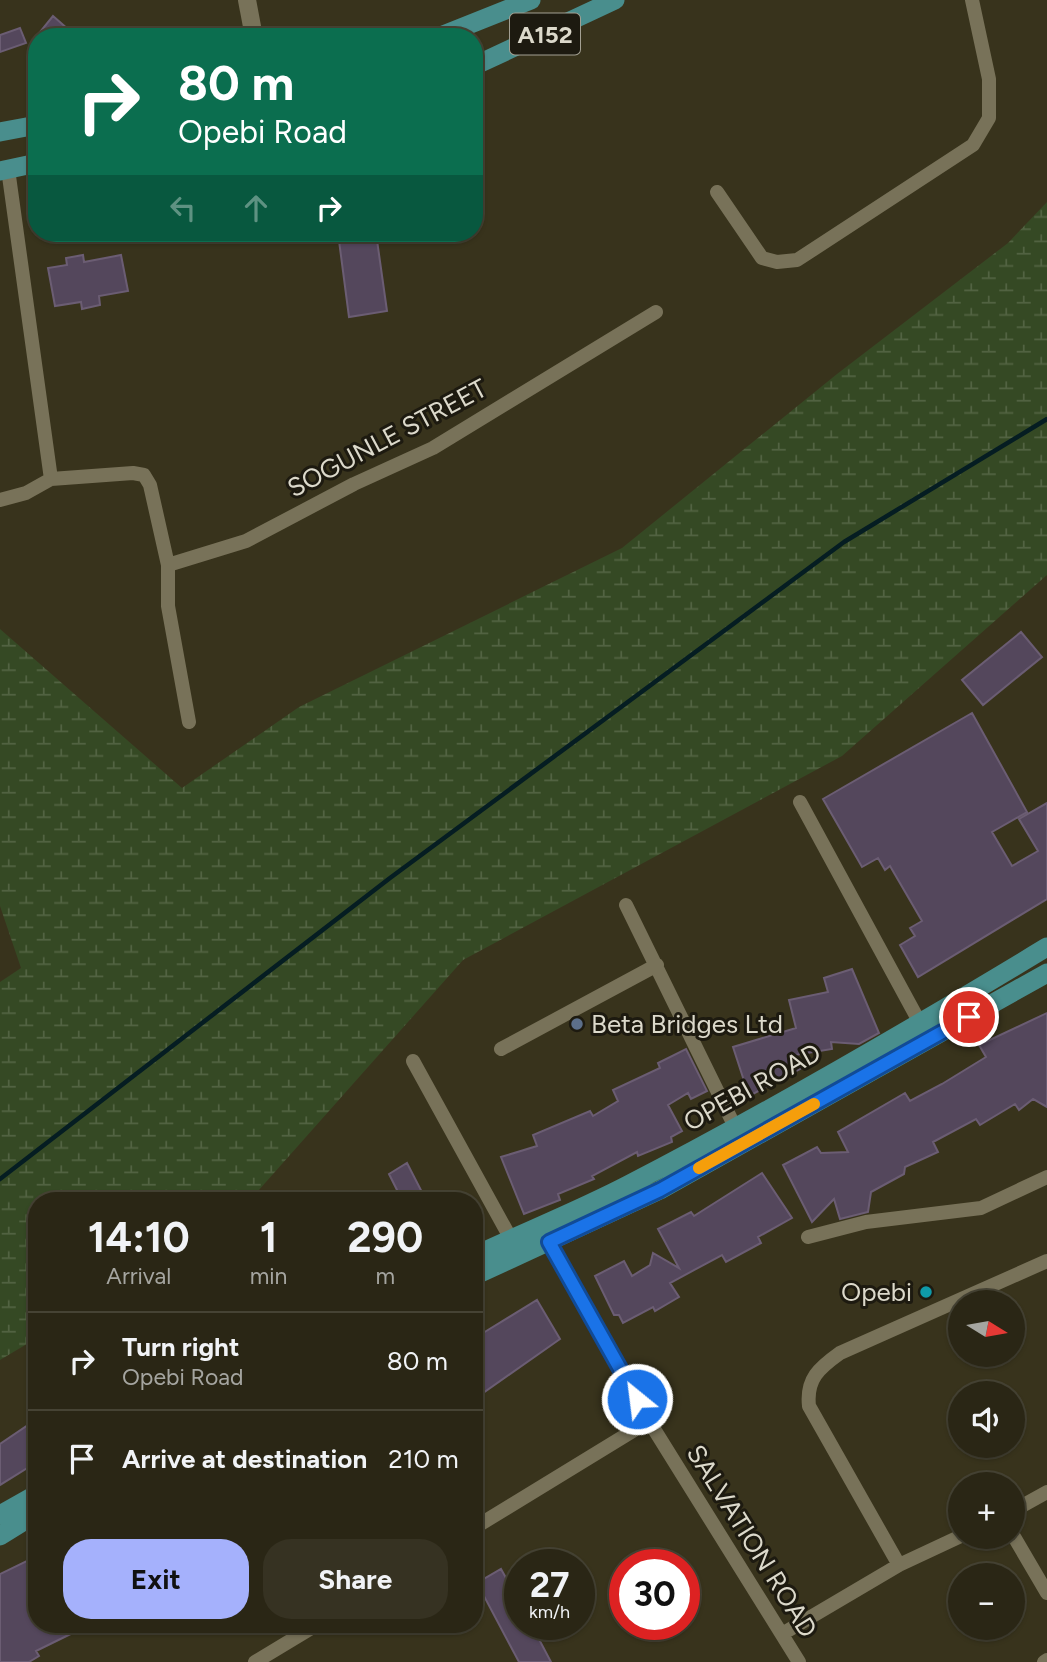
<!DOCTYPE html>
<meta charset="utf-8">
<style>
body{margin:0;font-family:Figtree,sans-serif;background:#363222;color:#f1f3f6;height:100vh;display:flex;flex-direction:column;font-size:26px;white-space:nowrap}
*{box-sizing:border-box;margin:0}
p{font-size:23px;color:#a5a5a0}
.icon{flex:none;width:38px;height:38px;fill:none;stroke:currentColor;stroke-width:2;stroke-linecap:round;stroke-linejoin:round}
.map{position:relative;flex:1;overflow:hidden}
.side{position:absolute;left:28px;top:1192px;width:455px;height:441px;display:flex;flex-direction:column;background:#2a2615;border-radius:28px;box-shadow:0 2px 5px #0004,0 0 0 2px #464334}
.side>*{flex:none}
.top-card{position:absolute;left:28px;top:28px;width:455px;height:214px;border-radius:28px;box-shadow:0 2px 5px #0004,0 0 0 2px #464334;background:#0b6e4f;color:#fff;overflow:hidden}
.needle{width:46px;rotate:101deg}
.tools{position:absolute;left:948px;top:1290px;display:grid;gap:14px}
.tools a{display:grid;place-items:center;width:77px;height:77px;border-radius:50%;background:#2a2615;box-shadow:0 2px 5px #0004,0 0 0 2px #464334;font-size:35px}
.speed{position:absolute;left:504px;top:1549px;display:flex;gap:14px;font-size:35px;font-weight:700;text-align:center}
.speed>*{display:grid;place-content:center;width:91px;height:91px;border-radius:50%;background:#2a2615;box-shadow:0 2px 5px #0004,0 0 0 2px #464334;line-height:1}
.speed small{font-size:18px;font-weight:400}
.speed .limit{border:10px solid #d22;background:#fff;color:#111}
.pin{position:absolute;display:grid;place-items:center;width:60px;height:60px;color:#fff;margin:-30px;border:4px solid #fff;border-radius:50%;box-shadow:0 2px 7px #0007}
.me{position:absolute;width:77px;margin:-38px;rotate:331deg;stroke-linejoin:round;filter:drop-shadow(0 0 5px #0008)}
.turn{display:flex;align-items:center;gap:24px;height:147px;padding:0 35px;font-size:32px}
.turn .icon{width:91px;height:91px;stroke-width:2.5}
.turn b{display:block;font-size:49px;line-height:60px}
.lanes{display:flex;align-items:center;height:66px;padding:0 35px;background:#0003;justify-content:center;gap:35px;direction:ltr}
.lanes .off{opacity:.35}
.eta{display:flex;justify-content:space-evenly;align-items:center;height:119px;text-align:center}
.eta b{font-size:42px;font-weight:700;line-height:49px}
.primary-button{display:flex;gap:14px;margin-top:auto;padding:14px 35px}
.primary-button a{flex:1;height:80px;border-radius:28px;background:#a5b1fc;color:#111;font-size:28px;font-weight:700;line-height:80px;text-align:center}
.primary-button a+a{background:#363222;color:#f1f3f6}
ul{padding:0;list-style:none}
li{display:flex;align-items:center;gap:21px;height:98px;padding:0 35px;border-top:2px solid #464334}
li div{flex:1}
li b{display:block;font-size:26px}
li em{font-style:normal}
.map>svg:first-child{display:block}
.wetland{fill:url(#wetland-marsh)}
.lines{fill:none;stroke-linecap:round;stroke-linejoin:round}
.stream{stroke:#051d22;stroke-width:4.5}
.building{fill:#54475c;stroke:#6b5d73;stroke-width:2}
.minor{stroke:#787259;stroke-width:14}
.tertiary{stroke:#787259;stroke-width:18}
.primary{stroke:#498e8d;stroke-width:19}
.route-casing{stroke:#114b97;stroke-width:18}
.route{stroke:#1a73e8;stroke-width:12}
.slow{stroke:#f59e0b;stroke-width:12}
.service-dot{fill:#5c6f8a;stroke:#1d1a10;stroke-width:2.5}
.culture-dot{fill:#0f9aa8;stroke:#1d1a10;stroke-width:2.5}
.labels{text-anchor:middle;dominant-baseline:central;stroke-width:6;stroke-linejoin:round;paint-order:stroke}
.shield{fill:#1d1a10;stroke:#a3a093;stroke-width:2}
.shield-label{font-size:24px;font-weight:bold;fill:#dcd9cb}
.street-label{font-size:26px;fill:#dcd9cb;stroke:#1d1a10}
.poi-label{font-size:26px;fill:#dcd9cb;stroke:#1d1a10;text-anchor:start}
</style>
<div class="map">
<svg width="1047" height="1662" viewBox="0 0 1047 1662">
<defs>
<pattern id="wetland-marsh" width="20" height="14" patternUnits="userSpaceOnUse" patternTransform="scale(1.75)"><rect width="20" height="14" fill="#354924"/><path d="M1 5h8M5 5V1M11 12h8M15 12V8" fill="none" stroke="#526342"/></pattern>
</defs>
<rect width="100%" height="100%" fill="#38331c"/>
<path class="wetland" d="M 1047,202 L 1047,575 L 842,756 L 463,960 L 250,1200 L 37,1200 L 37,1338 L 0,1360 L 0,982 L 21,968 L 0,906 L 0,629 L 182,788 L 299,707 L 622,548 L 837,374 L 1008,243 Z"/>
<g class="lines">
<path class="stream" d="M 0,1179 L 390,878 L 844,542 L 1047,419"/>
</g>
<path class="building" d="M 53,16 L 77,37 L 36,37 Z
M 20,28 L 26,43 L 0,52 L 0,35 Z
M 338,233 L 376,233 L 387,311 L 349,317 Z
M 83,255 L 84,262 L 121,255 L 128,291 L 99,296 L 100,305 L 82,309 L 81,302 L 55,306 L 48,268 L 67,265 L 66,258 Z
M 1021,632 L 1042,657 L 983,705 L 962,680 Z
M 972,713 L 1027,812 L 992,832 L 1012,866 L 1038,851 L 1019,819 L 1047,803 L 1047,899 L 918,977 L 900,945 L 915,936 L 910,928 L 922,921 L 890,866 L 885,870 L 878,858 L 862,867 L 823,799 Z
M 852,969 L 879,1033 L 859,1044 L 831,1042 L 832,1049 L 795,1055 L 800,1069 L 749,1096 L 733,1047 L 796,1028 L 789,1000 L 828,992 L 824,978 Z
M 1047,1013 L 1047,1107 L 1033,1099 L 1019,1110 L 1015,1104 L 980,1125 L 976,1119 L 933,1142 L 938,1152 L 905,1167 L 904,1174 L 871,1192 L 868,1212 L 840,1219 L 834,1199 L 812,1222 L 783,1165 L 817,1147 L 821,1153 L 848,1152 L 838,1132 L 905,1093 L 910,1101 L 942,1084 L 986,1057 L 979,1045 Z
M 686,1049 L 707,1091 L 691,1099 L 688,1093 L 668,1105 L 682,1131 L 671,1137 L 672,1142 L 638,1156 L 637,1152 L 592,1176 L 594,1179 L 558,1194 L 560,1200 L 524,1214 L 501,1157 L 537,1146 L 533,1135 L 590,1111 L 593,1116 L 618,1101 L 613,1090 L 660,1068 L 658,1063 Z
M 407,1163 L 426,1200 L 402,1200 L 389,1174 Z
M 762,1173 L 792,1218 L 758,1237 L 761,1243 L 726,1262 L 722,1255 L 670,1283 L 679,1297 L 655,1311 L 653,1307 L 623,1323 L 619,1315 L 614,1315 L 595,1276 L 624,1261 L 632,1276 L 650,1265 L 653,1253 L 679,1268 L 658,1229 L 691,1212 L 694,1216 Z
M 537,1300 L 560,1339 L 483,1393 L 474,1378 L 474,1320 L 483,1333 Z
M 37,1419 L 37,1462 L 0,1485 L 0,1444 Z
M 37,1556 L 37,1624 L 91,1624 L 36,1651 L 39,1656 L 29,1662 L 0,1662 L 0,1574 Z
M 501,1569 L 520,1603 L 520,1624 L 531,1624 L 551,1662 L 519,1662 L 477,1583 Z"/>
<g class="lines">
<path class="minor" d="M 8,169 L 51,479
M 717,192 L 762,258 L 777,262 L 797,260 L 973,145 L 989,118 L 989,79 L 972,0
M 0,500 L 26,493 L 51,479 L 133,473 L 144,475 L 150,485 L 168,565 L 168,606 L 189,722
M 168,565 L 246,541 L 354,484 L 433,448 L 656,312
M 800,802 L 920,1023
M 626,905 L 735,1127
M 501,1049 L 657,965
M 413,1061 L 511,1239
M 545,1233 L 649,1421 L 799,1662
M 808,1237 L 866,1222 L 981,1208 L 1047,1177
M 1013,1511 L 1047,1492
M 474,1528 L 649,1421
M 1013,1535 L 1047,1593
M 899,1565 L 809,1406 C 806,1379 819,1368 840,1353 L 1047,1261
M 782,1634 L 899,1565 L 961,1536
M 255,1662 L 318,1624
M 1044,1662 L 1047,1660"/>
<path class="tertiary" d="M 247,0 L 254,37"/>
<path class="primary" d="M 438,37 L 531,0
M 474,66 L 615,0
M 0,132 L 37,125
M 0,171 L 37,163
M 474,1256 C 525,1232 578,1211 628,1185 C 771,1111 910,1030 1047,947
M 474,1276 L 660,1190 L 1047,973
M 0,1515 L 37,1494
M 0,1536 L 37,1513"/>
</g>
<g class="lines">
<g class="route-casing">
<path id="route" d="M 637,1399 L 549,1242 L 660,1190 L 969,1017"/>
</g>
<use href="#route" class="route"/>
<path class="slow" d="M 699,1168 L 814,1104"/>
</g>
<circle class="service-dot" cx="577" cy="1024" r="7"/>
<circle class="culture-dot" cx="926" cy="1292" r="7"/>
<g class="labels">
<rect class="shield" x="510" y="13.5" width="70" height="41" rx="5"/>
<g class="shield-label">
<text x="545" y="34">A152</text>
</g>
<g class="street-label">
<text transform="translate(387 438) rotate(-28)">SOGUNLE STREET</text>
<text transform="translate(752 1087) rotate(-29)">OPEBI ROAD</text>
<text transform="translate(752 1541) rotate(58)">SALVATION ROAD</text>
</g>
<g class="poi-label">
<text x="591" y="1024">Beta Bridges Ltd</text>
<text x="912" y="1292" text-anchor="end">Opebi</text>
</g>
</g>
</svg>
<div class="tools">
<a><svg class="needle" viewBox="-14 -14 28 28"><path d="M0-13l5 13h-10z" fill="#e53935"/><path d="M0 13l5-13h-10z" fill="#a5a5a0"/></svg></a>
<a><svg class="icon" aria-label="sound" viewBox="0 0 24 24"><path d="M4 9h4l5-4v14l-5-4H4zM17 9q2 3 0 6"/></svg></a>
<a>+</a>
<a>−</a>
</div>
<div class="speed"><div>27<small>km/h</small></div><div class="limit">30</div></div>
<div class="pin" style="left:969px;top:1017px;background:#d93025"><svg class="icon" aria-label="arrive" viewBox="0 0 24 24"><path d="M6 21V4h12l-3 4 3 4H6"/></svg></div>
<svg class="me" style="left:637px;top:1399px" viewBox="-20 -20 40 40"><circle r="17" fill="#1a73e8" stroke="#fff" stroke-width="3"/><path d="M0-11L8 9 0 5-8 9z" fill="#fff"/></svg>
<div class="top-card">
<div class="turn"><svg class="icon" aria-label="right" viewBox="0 0 24 24"><path d="M7 20v-9h11M14 6l5 5-5 5"/></svg><div><b>80 m</b>Opebi Road</div></div>
<div class="lanes"><svg class="icon off" aria-label="left" viewBox="0 0 24 24"><path d="M17 20v-9H6M10 6l-5 5 5 5"/></svg><svg class="icon off" aria-label="ahead" viewBox="0 0 24 24"><path d="M12 20V5M6 11l6-6 6 6"/></svg><svg class="icon" aria-label="right" viewBox="0 0 24 24"><path d="M7 20v-9h11M14 6l5 5-5 5"/></svg></div>
</div>
<section class="side">
<div class="eta">
<div><b>14:10</b><p>Arrival</p></div>
<div><b>1</b><p>min</p></div>
<div><b>290</b><p>m</p></div>
</div>
<ul>
<li><svg class="icon" aria-label="right" viewBox="0 0 24 24"><path d="M7 20v-9h11M14 6l5 5-5 5"/></svg><div><b>Turn right</b><p>Opebi Road</p></div><em>80 m</em></li>
<li><svg class="icon" aria-label="arrive" viewBox="0 0 24 24"><path d="M6 21V4h12l-3 4 3 4H6"/></svg><div><b>Arrive at destination</b></div><em>210 m</em></li>
</ul>
<div class="primary-button"><a>Exit</a><a>Share</a></div>
</section>
</div>
